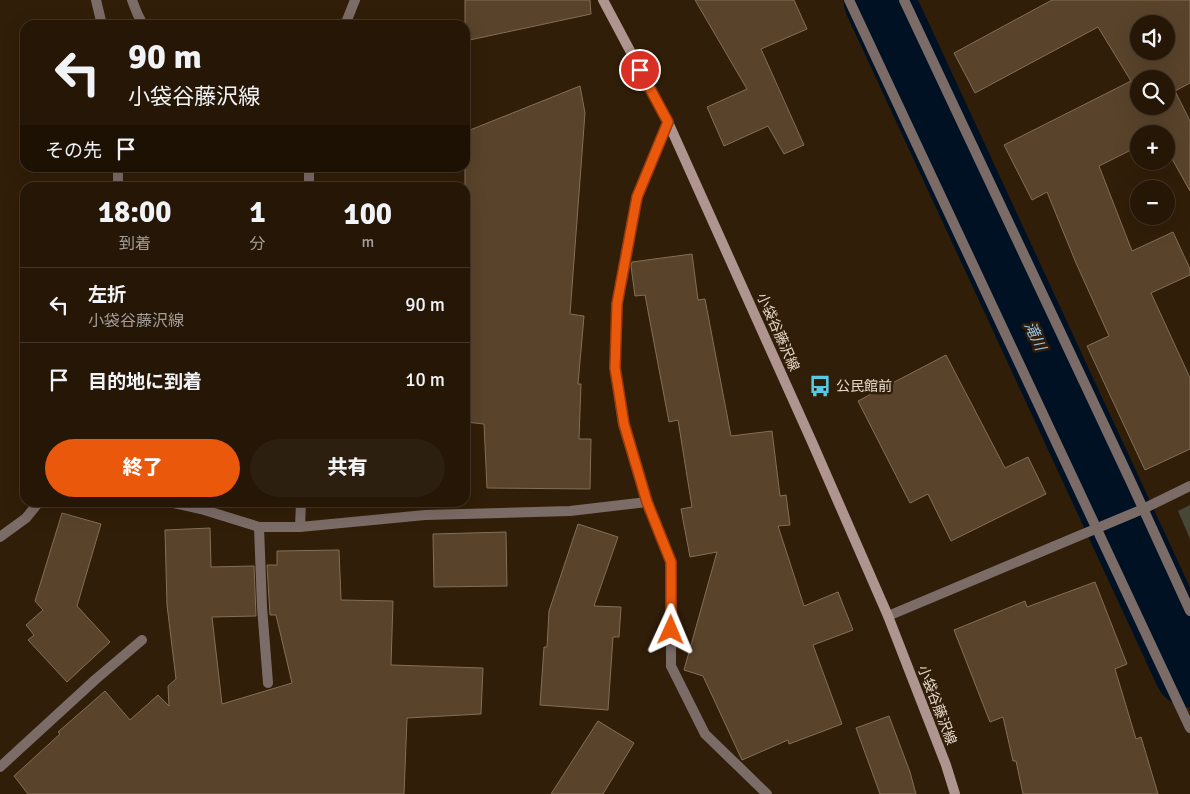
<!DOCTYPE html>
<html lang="ja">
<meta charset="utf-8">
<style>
body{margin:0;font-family:Signika,"Noto Sans JP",sans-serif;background:#2d1f10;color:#f1f3f6;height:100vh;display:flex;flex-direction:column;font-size:19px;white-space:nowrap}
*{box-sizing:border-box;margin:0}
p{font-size:16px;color:#a39f9b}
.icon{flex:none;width:28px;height:28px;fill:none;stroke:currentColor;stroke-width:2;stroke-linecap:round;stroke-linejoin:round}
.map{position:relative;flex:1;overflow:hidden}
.side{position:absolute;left:20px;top:182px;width:450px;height:325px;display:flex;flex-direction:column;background:#251606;border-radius:15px;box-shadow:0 5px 20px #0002,0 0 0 1px #423528}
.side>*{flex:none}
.guide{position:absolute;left:20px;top:20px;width:450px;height:152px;border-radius:15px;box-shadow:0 5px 20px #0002,0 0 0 1px #423528;background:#251606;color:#f1f3f6;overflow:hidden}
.buttons{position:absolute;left:1130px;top:15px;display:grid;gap:10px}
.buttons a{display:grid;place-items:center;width:45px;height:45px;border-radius:50%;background:#251606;box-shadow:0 5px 20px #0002,0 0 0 1px #423528;font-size:25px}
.pin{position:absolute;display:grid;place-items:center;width:42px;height:42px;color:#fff;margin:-21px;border:2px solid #fff;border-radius:50%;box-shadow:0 1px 5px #0007}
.me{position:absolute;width:55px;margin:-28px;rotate:1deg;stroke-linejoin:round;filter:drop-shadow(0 0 4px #0008)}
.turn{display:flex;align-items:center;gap:18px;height:105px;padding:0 25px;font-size:22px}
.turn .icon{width:65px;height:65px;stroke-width:2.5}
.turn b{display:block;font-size:35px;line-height:42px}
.then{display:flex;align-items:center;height:48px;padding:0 25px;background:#0003;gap:10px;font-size:19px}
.eta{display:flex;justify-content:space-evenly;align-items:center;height:85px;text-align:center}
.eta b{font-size:30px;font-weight:800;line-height:35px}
.action{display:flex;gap:10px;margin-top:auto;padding:10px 25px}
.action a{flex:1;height:58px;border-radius:30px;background:#ea580c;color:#fff;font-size:20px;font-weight:800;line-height:58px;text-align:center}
.action a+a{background:#2d1f10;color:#f1f3f6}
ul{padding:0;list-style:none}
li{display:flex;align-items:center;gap:15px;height:75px;padding:0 25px;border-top:1px solid #423528}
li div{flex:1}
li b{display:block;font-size:19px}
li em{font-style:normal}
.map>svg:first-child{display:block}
.green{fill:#464835}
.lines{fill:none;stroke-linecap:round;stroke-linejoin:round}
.river{stroke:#001124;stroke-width:71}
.building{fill:#59432b;stroke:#856e57;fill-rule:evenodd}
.service{stroke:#7c6c68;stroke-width:10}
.minor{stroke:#7c6c68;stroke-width:10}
.secondary{stroke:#af958f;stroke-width:10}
.route-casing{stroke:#983908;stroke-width:12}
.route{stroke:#ea580c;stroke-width:9}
.labels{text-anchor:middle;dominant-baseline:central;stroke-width:5;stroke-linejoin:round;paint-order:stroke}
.street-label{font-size:14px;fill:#e7dacd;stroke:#311e08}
.poi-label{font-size:14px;fill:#e7dacd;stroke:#311e08;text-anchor:start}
.water-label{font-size:15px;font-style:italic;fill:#97c5f0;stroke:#311e08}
</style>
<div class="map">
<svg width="1190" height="794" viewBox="0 0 1190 794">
<rect width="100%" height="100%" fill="#311e08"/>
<path class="green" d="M 1190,505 L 1190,539 L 1178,511 Z"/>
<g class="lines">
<path class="river" d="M 879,0 L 1190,672"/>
</g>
<path class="building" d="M 465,0 L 590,0 L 591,14 L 465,41 Z
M 695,0 L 794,0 L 807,29 L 761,49 L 804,145 L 784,154 L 768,126 L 724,146 L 707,107 L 747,89 Z
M 1052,0 L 1190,0 L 1190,83 L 1175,91 L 1190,121 L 1190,191 L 1166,148 L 1166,134 L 1139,134 L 1139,146 L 1099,166 L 1132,251 L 1173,232 L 1190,269 L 1190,275 L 1151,293 L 1190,378 L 1190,449 L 1145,470 L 1087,346 L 1109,336 L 1076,263 L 1047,192 L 1032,200 L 1004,145 L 1131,81 L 1098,27 L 975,93 L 954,53 ZM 1139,24 L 1166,24 L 1166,51 L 1139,51 ZM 1139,79 L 1166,79 L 1166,106 L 1139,106 Z
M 580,86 L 585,113 L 570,314 L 584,316 L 578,384 L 581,384 L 579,439 L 591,439 L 590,489 L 487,488 L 484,424 L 465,422 L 465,132 Z
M 692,254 L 698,300 L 705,299 L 731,436 L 772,431 L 780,496 L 786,495 L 790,525 L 778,526 L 804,606 L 838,592 L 853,630 L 813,645 L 842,724 L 789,744 L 788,740 L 742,760 L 703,676 L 684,670 L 717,552 L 690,557 L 681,509 L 692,507 L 678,420 L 669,422 L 645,295 L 635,296 L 631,266 L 632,262 Z
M 946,355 L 1005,468 L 1028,457 L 1046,494 L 951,541 L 928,494 L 910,503 L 858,401 Z
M 62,513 L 101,524 L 77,606 L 110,642 L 67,682 L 28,640 L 34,635 L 26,625 L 43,610 L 35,601 Z
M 578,524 L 618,537 L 594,606 L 621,607 L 619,637 L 613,637 L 608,710 L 540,705 L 544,647 L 547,647 L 549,611 Z
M 210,528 L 211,567 L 254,566 L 256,616 L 212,617 L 222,704 L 292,683 L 276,615 L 270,615 L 267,565 L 277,565 L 277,551 L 339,550 L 341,600 L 393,601 L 391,665 L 483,668 L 481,714 L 407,718 L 404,794 L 28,794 L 14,776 L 60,734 L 58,732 L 105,691 L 130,720 L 158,695 L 169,706 L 168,686 L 176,679 L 167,605 L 165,530 Z
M 506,532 L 507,586 L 434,587 L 433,534 Z
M 1095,582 L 1127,664 L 1115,669 L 1136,739 L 1141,737 L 1158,794 L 1023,794 L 1016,761 L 1013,761 L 1003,717 L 990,722 L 954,630 L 1025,601 L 1027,607 Z
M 889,716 L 910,772 L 916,794 L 880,794 L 856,728 Z
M 598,721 L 634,743 L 603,794 L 551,794 Z"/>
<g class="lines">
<path class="service" d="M 309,188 L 309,168
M 169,502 L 201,509 L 259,527 L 300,527 L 425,515 L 570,511 L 647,502
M 259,527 L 262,607 L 268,683
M 300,527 L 301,502"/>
<path class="minor" d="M 96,0 L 102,25
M 132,0 L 137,13 L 143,25
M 849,0 L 1190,728
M 904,0 L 1130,480 L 1190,611
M 345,25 L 355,0
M 668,122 L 637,197 L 617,304 L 615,367 L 623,424 L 647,502 L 671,562 L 671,666 L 705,734 L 767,794
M 118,188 L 118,168
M 0,537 L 26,518 L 39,502
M 888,616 L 1143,509 L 1190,486
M 0,767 L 96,679 L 142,640"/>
<path class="secondary" d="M 603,0 L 668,122 L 812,442 L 888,616 L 946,765 L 955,794"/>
</g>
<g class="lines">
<g class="route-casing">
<path id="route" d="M 640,70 L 668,122 L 637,197 L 617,304 L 615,368 L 624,424 L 647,502 L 671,562 L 671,630"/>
</g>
<use href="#route" class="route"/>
</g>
<defs>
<g id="bus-bare" transform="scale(1.725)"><path d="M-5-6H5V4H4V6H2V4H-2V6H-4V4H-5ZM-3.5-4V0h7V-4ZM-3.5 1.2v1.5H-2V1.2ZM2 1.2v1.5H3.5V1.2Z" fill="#57c9e2" stroke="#311e08" stroke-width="2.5" paint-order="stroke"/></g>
</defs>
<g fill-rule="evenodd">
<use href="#bus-bare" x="820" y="386"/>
</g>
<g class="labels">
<g class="street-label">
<text transform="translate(778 332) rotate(66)">小袋谷藤沢線</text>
<text transform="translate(937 705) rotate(69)">小袋谷藤沢線</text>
</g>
<g class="poi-label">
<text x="836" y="386">公民館前</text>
</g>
<g class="water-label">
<text transform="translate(1035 336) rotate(65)">滝川</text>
</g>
</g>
</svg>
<div class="buttons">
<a><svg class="icon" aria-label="sound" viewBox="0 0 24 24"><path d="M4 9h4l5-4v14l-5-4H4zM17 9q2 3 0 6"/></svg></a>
<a><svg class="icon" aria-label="search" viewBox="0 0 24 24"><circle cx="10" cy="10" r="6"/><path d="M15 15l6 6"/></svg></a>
<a>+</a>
<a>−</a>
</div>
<div class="pin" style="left:640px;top:70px;background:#d93025"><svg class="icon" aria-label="arrive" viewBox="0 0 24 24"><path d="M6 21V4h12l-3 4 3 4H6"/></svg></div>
<svg class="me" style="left:671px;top:630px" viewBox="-20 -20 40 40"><path d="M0-17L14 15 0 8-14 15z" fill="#ea580c" stroke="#fff" stroke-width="4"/></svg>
<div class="guide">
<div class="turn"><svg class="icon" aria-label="left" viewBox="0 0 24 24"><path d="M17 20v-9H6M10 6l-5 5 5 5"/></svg><div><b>90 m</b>小袋谷藤沢線</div></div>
<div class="then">その先<svg class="icon" aria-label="arrive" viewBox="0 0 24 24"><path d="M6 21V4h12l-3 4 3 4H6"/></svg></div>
</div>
<section class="side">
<div class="eta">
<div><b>18:00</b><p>到着</p></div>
<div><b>1</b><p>分</p></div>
<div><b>100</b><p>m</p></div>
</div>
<ul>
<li><svg class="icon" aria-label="left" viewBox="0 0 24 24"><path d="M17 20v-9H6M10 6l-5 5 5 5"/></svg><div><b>左折</b><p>小袋谷藤沢線</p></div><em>90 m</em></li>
<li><svg class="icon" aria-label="arrive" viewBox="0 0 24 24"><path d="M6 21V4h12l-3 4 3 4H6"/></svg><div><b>目的地に到着</b></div><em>10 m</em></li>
</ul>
<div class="action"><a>終了</a><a>共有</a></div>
</section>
</div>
